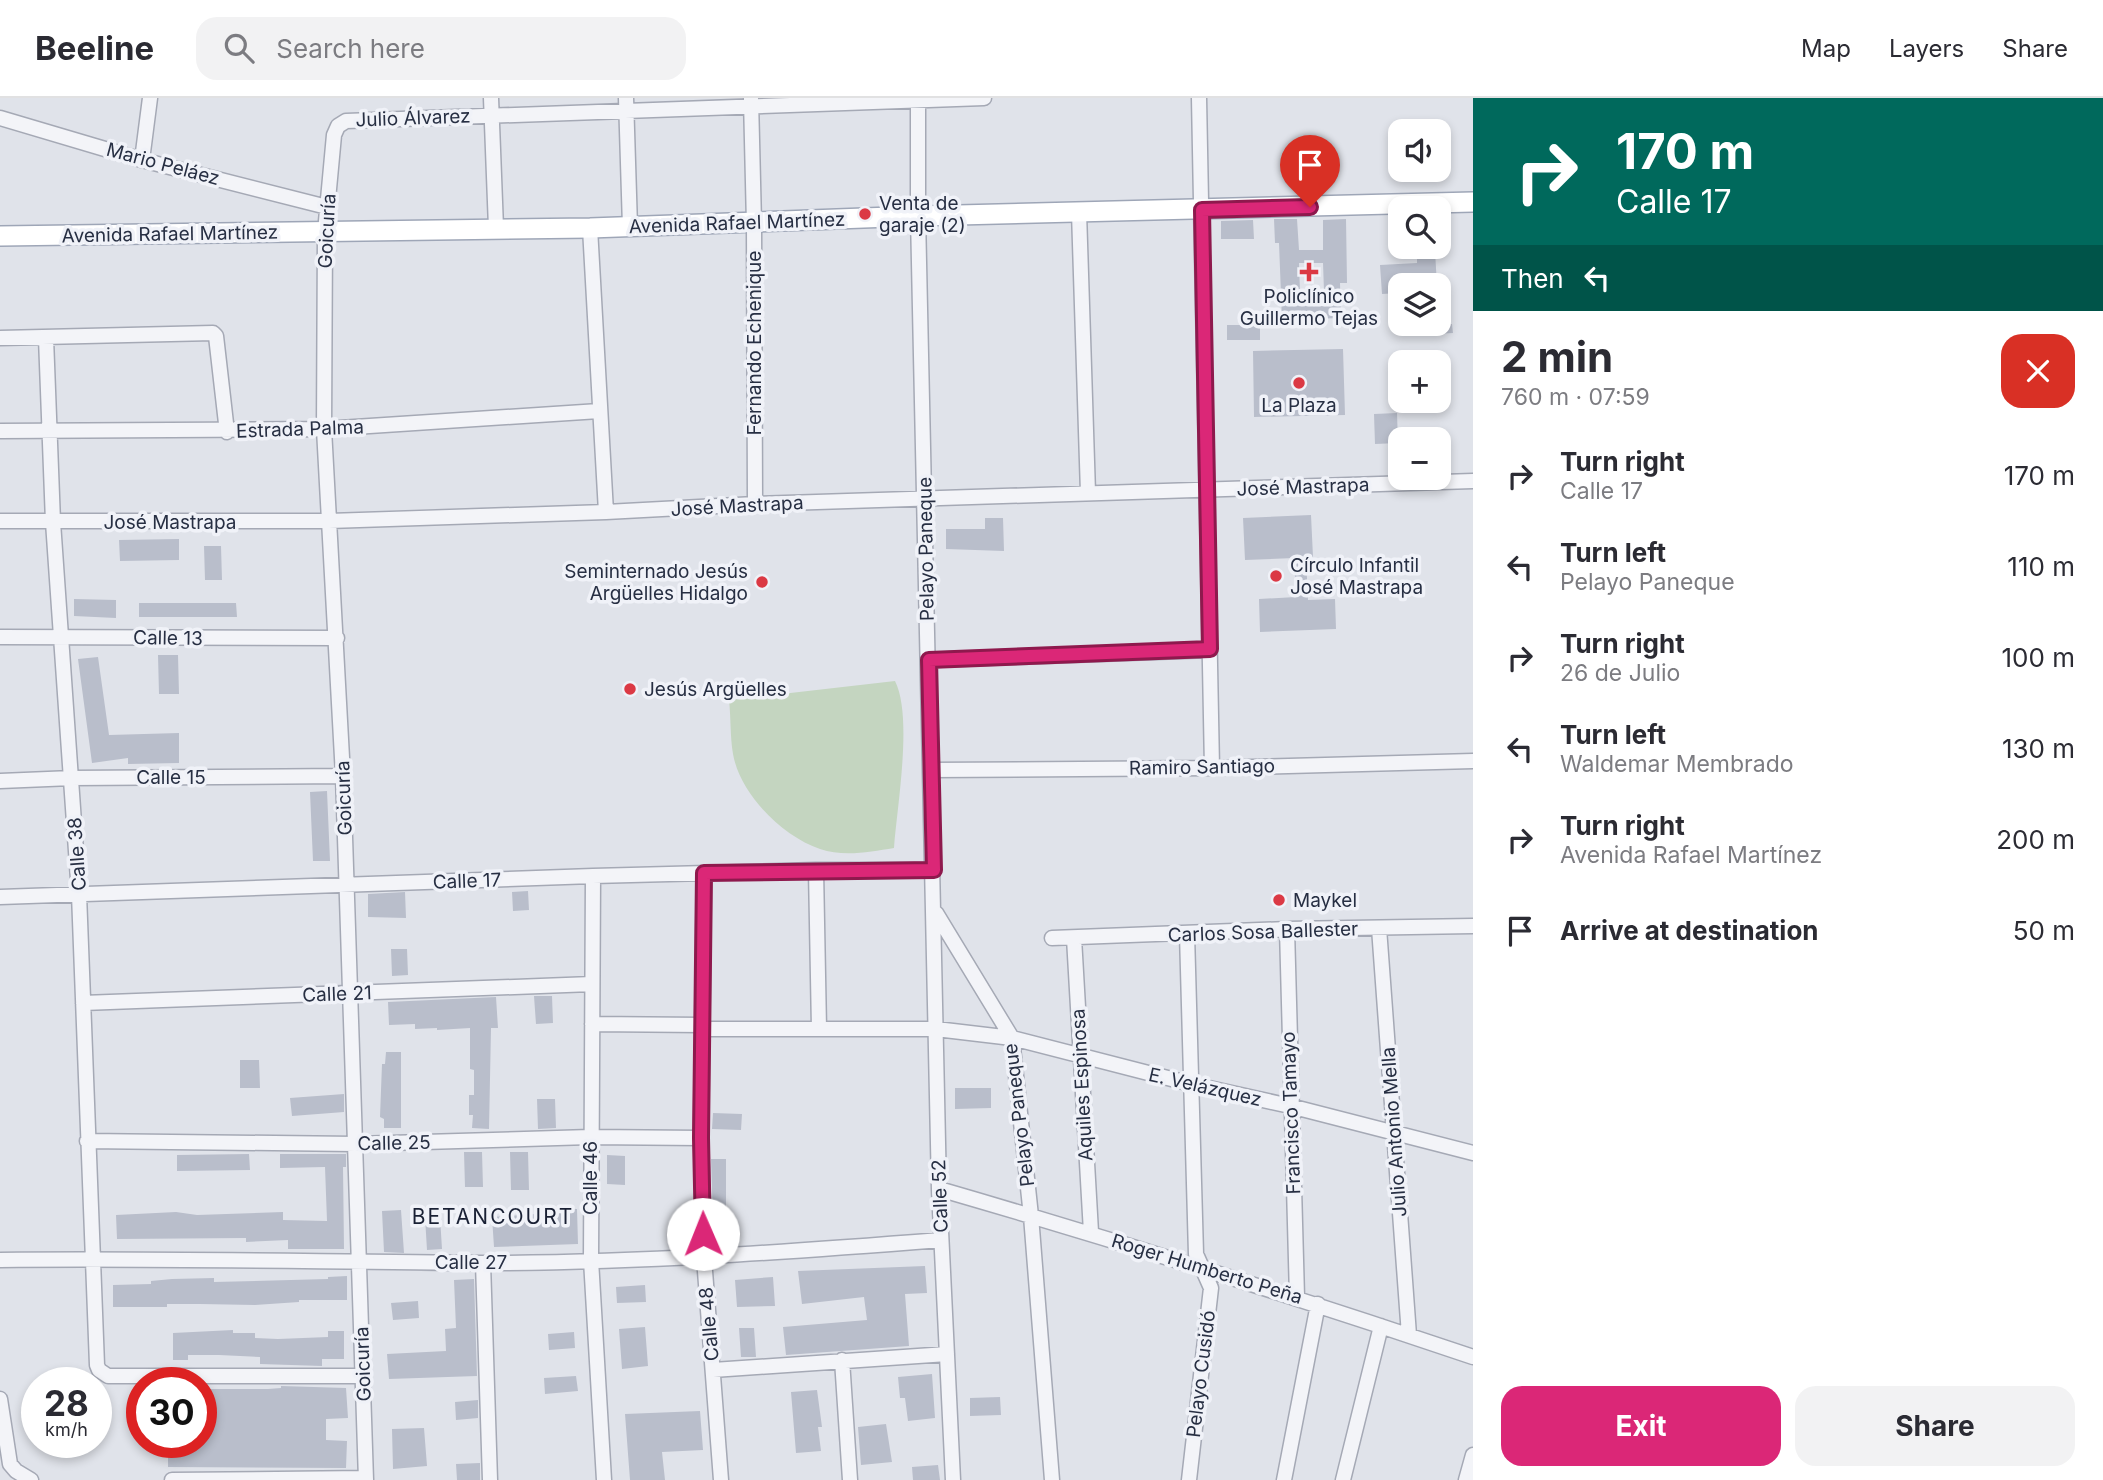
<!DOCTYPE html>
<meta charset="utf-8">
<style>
body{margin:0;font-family:Inter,sans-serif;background:#f2f2f3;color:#2b2b33;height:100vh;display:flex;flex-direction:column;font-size:26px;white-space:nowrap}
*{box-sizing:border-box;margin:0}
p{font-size:23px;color:#7c7c81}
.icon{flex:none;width:38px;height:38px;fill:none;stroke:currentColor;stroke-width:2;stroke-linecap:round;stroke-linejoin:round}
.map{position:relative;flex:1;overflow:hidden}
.side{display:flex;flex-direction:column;background:#fff;width:630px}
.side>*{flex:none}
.hud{background:#00695c;color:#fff;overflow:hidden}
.controls{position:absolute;left:1388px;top:21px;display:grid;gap:14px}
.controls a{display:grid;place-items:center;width:63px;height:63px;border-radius:14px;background:#fff;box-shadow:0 4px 10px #0003;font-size:35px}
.speed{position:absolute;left:21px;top:1269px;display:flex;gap:14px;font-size:35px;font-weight:700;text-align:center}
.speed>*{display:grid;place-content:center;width:91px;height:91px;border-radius:50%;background:#fff;box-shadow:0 4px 10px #0003;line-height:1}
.speed small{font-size:18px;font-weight:400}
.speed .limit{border:10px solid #d22;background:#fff;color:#111}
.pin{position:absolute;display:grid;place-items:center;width:60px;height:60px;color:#fff;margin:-72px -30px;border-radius:50% 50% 50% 0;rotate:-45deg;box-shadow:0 0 7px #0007}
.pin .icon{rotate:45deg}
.me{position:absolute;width:77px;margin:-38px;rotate:359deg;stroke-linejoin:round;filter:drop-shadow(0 0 5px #0008)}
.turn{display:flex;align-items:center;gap:24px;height:147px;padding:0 28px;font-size:32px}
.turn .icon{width:91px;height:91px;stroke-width:2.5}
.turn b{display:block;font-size:49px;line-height:60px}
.then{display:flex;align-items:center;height:66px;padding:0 28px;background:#0003;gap:14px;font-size:26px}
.round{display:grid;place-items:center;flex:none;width:74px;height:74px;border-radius:21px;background:#f2f2f3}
.headline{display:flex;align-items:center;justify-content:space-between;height:119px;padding:0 28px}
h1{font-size:42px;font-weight:700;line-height:52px}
.primary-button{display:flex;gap:14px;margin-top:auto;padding:14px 28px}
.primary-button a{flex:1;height:80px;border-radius:21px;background:#db2777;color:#fff;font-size:28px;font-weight:700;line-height:80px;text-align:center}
.primary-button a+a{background:#f2f2f3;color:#2b2b33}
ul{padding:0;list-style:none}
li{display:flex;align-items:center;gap:21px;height:91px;padding:0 28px}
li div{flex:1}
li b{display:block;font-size:26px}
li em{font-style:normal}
header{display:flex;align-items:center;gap:42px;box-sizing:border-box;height:98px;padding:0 35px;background:#fff;border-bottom:2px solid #e1e1e2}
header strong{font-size:33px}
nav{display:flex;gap:38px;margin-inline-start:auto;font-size:24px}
.search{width:490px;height:63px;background:#f2f2f3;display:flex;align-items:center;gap:18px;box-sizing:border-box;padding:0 24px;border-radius:21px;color:#7c7c81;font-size:26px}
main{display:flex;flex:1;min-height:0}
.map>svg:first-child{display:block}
.green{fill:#c4d5c0}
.building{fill:#b9becb;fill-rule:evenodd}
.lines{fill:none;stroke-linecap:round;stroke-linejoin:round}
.minor-casing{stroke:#a5a9b5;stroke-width:17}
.major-casing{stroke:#9ea6b7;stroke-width:22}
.minor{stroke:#f3f4f8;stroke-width:14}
.major{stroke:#fff;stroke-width:19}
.route-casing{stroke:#8e194d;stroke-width:18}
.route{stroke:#db2777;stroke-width:12}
.poi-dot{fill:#db3944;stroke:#f0f2f8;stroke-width:2.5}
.labels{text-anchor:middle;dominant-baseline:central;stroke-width:7;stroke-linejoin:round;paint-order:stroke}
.street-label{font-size:19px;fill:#272f43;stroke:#f0f2f8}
.poi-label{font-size:19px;fill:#272f43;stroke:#f0f2f8;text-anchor:start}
.neighbourhood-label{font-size:21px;letter-spacing:2px;fill:#192034;stroke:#f0f2f8}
</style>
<header>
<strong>Beeline</strong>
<div class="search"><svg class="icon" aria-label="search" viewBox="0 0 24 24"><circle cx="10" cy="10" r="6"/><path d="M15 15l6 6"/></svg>Search here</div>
<nav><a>Map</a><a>Layers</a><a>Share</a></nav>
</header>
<main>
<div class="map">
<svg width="1473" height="1382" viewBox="0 0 1473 1382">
<rect width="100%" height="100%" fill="#e0e3ea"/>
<path class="green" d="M 895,583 C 913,619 897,708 894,750 C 870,754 843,759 820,751 C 782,738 740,696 733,656 C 730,638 731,620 729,602 Z"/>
<path class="building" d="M 1274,121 L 1297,121 L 1299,152 L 1323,152 L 1323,122 L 1346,121 L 1347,185 L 1340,185 L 1341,220 L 1282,222 L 1279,145 L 1275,145 ZM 1299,165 L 1323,165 L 1324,193 L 1300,194 Z
M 1253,122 L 1254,141 L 1221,141 L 1221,123 Z
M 1435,153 L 1437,187 L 1400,187 L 1400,195 L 1382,196 L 1380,167 L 1417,165 L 1417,154 Z
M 1400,226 L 1452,226 L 1453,235 L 1401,238 Z
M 1227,227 L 1260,227 L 1260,242 L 1227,242 Z
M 1343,251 L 1345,317 L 1254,319 L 1253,253 Z
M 1397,315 L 1398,345 L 1375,346 L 1374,316 Z
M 1311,417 L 1313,459 L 1306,459 L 1308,502 L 1335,501 L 1336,531 L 1260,534 L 1259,501 L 1296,499 L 1294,460 L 1245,462 L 1243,420 Z
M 985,420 L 1003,420 L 1004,453 L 946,451 L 946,431 L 985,431 Z
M 179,441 L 179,462 L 120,463 L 119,442 Z
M 204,448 L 221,448 L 222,482 L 205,482 Z
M 74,501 L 116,502 L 116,520 L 74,518 Z
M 139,505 L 236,505 L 237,519 L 139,519 Z
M 158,557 L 178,557 L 179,596 L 159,596 Z
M 98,559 L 109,637 L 179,635 L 179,665 L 128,666 L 128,660 L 92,665 L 78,561 Z
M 327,693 L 330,763 L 313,763 L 310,694 Z
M 528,793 L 529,812 L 513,813 L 512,794 Z
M 405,794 L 406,820 L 368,819 L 368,796 Z
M 391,851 L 407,851 L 408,877 L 392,878 Z
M 534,898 L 552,898 L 553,925 L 536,926 Z
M 496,899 L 498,930 L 491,930 L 489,1031 L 472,1030 L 473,1017 L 469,1017 L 469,997 L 474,997 L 474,972 L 470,971 L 470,930 L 437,932 L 437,930 L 415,931 L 415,926 L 389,927 L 388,904 Z
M 386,954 L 401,954 L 401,1030 L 384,1030 L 384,1021 L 380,1019 L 382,966 L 385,966 Z
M 240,962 L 259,962 L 260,990 L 240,990 Z
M 955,990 L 991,990 L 991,1010 L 955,1011 Z
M 344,996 L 344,1014 L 292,1018 L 290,1000 Z
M 537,1001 L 555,1001 L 556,1030 L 538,1031 Z
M 713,1015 L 742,1016 L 741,1032 L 712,1031 Z
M 464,1054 L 482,1054 L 483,1089 L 465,1089 Z
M 510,1054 L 528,1054 L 529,1092 L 511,1092 Z
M 249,1056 L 250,1072 L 177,1073 L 177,1057 Z
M 280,1056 L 346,1056 L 346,1069 L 343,1069 L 344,1151 L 288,1151 L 288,1142 L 246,1144 L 246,1140 L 117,1141 L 116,1117 L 176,1114 L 197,1117 L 283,1114 L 283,1122 L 327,1123 L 325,1069 L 280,1070 Z
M 607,1057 L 625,1058 L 625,1087 L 607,1086 Z
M 711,1061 L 726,1061 L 726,1123 L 713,1123 Z
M 536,1110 L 577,1111 L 578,1146 L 494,1149 L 492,1119 L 536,1116 Z
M 401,1112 L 404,1155 L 384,1154 L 382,1113 Z
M 425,1119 L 440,1119 L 442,1151 L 427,1152 Z
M 925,1168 L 927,1195 L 905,1196 L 909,1248 L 786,1257 L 783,1229 L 867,1222 L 864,1199 L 802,1206 L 798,1173 Z
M 347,1178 L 347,1202 L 299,1202 L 299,1204 L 255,1207 L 200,1206 L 167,1206 L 167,1209 L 113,1209 L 113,1187 L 151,1186 L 151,1183 L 172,1181 L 214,1180 L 214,1184 L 328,1181 L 328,1179 Z
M 773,1179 L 775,1208 L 737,1209 L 735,1182 Z
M 474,1181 L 477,1278 L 389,1281 L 387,1256 L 446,1253 L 445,1231 L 456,1230 L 454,1182 Z
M 645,1187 L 646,1204 L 617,1205 L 616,1189 Z
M 418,1203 L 419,1220 L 393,1222 L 391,1205 Z
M 645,1229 L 648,1268 L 622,1271 L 619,1231 Z
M 739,1230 L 754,1230 L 756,1259 L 741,1259 Z
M 233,1232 L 233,1235 L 255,1235 L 255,1240 L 278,1241 L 328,1239 L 328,1233 L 344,1233 L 344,1261 L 322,1261 L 322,1268 L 260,1266 L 260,1259 L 219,1257 L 188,1257 L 188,1262 L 173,1262 L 173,1235 Z
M 574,1234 L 575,1250 L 549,1252 L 548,1236 Z
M 932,1276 L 935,1320 L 908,1323 L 905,1300 L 900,1300 L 898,1279 Z
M 576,1278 L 578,1293 L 545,1296 L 544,1280 Z
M 281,1288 L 346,1290 L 348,1320 L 326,1321 L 326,1342 L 347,1343 L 346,1370 L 168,1369 L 168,1344 L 201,1344 L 201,1341 L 208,1341 L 208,1337 L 211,1337 L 209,1291 L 268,1291 L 281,1290 Z
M 817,1292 L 822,1329 L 818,1329 L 821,1353 L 796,1355 L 791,1294 Z
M 1000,1299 L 1001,1317 L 970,1318 L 970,1300 Z
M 478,1302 L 478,1320 L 456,1322 L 455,1304 Z
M 700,1313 L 703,1352 L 662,1354 L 665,1382 L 630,1382 L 625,1316 Z
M 886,1326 L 892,1364 L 861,1367 L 858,1329 Z
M 424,1330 L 427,1368 L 393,1371 L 392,1331 Z
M 480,1365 L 480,1382 L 457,1382 L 456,1366 Z
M 938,1367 L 940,1382 L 913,1382 L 912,1369 Z"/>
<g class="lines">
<g class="minor-casing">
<path id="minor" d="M 491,0 L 496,130
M 626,0 L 630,129
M 918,0 L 918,118 L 939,1091 L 953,1382
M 1199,0 L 1212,670
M 751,1 L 754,126 L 755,406
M 0,20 L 142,62 L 327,109
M 142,62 L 150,0
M 1079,114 L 1088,395
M 590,130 L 606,414
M 0,240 L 213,235 L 216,238 L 227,334
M 46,240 L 53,424 L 79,796 L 97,1267 L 99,1272 L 108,1278 L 363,1278
M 0,333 L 324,331 L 599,313
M 0,423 L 329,423 L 606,414 L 755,406 L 1473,383
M 0,539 L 337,540
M 929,562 L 1210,552
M 931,672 L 1212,670 L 1473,663
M 0,683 L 72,680 L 343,678
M 816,772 L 819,931
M 704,775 L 701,1040 L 704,1160 L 721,1382
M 593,778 L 591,1162 L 604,1382
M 0,799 L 593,778 L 816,772 L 934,772
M 936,815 L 1012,940 L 1031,1118 L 1052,1382
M 1379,830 L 1409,1237
M 1287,831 L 1297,1199
M 1187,836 L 1196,1156 L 1211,1190 L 1189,1382
M 1052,840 L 1287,831 L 1473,828
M 1074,840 L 1091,1134
M 83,905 L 592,886
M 592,926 L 703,927
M 703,931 L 936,931 L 1012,940 L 1191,986 L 1290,1008 L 1473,1055
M 87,1043 L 355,1046 L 590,1039 L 701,1040
M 939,1091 C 1118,1143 1296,1199 1473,1259
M 0,1162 C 161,1160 321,1164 482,1165 C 635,1165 788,1154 941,1142
M 483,1165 L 490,1382
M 842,1262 L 850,1382
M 713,1272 L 947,1256
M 0,1301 L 10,1366 L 16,1373 L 31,1382
M 172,1382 L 366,1380
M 366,1382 L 343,678 L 324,331 L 325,134 L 334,37 L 338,28 L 346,23 L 984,0
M 1284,1382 L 1318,1206
M 1343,1382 L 1381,1228
M 1466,1382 L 1473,1357"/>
</g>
<g class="major-casing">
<path id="major" d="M 0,138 L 590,130 L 918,118 L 1473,104"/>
</g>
<use href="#minor" class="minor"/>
<use href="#major" class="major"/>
</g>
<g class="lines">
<g class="route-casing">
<path id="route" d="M 703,1136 L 701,1040 L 704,775 L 934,772 L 929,562 L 1210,551 L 1202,112 L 1310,109"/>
</g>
<use href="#route" class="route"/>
</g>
<g class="poi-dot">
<circle cx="865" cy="116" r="7"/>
<path d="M1305.5 163.5h7v7h7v7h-7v7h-7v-7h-7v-7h7z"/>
<circle cx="1299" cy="285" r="7"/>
<circle cx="1276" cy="478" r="7"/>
<circle cx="762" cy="484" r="7"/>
<circle cx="630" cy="591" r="7"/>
<circle cx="1279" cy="802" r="7"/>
</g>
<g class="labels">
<g class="street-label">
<text transform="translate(413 20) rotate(-2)">Julio Álvarez</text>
<text transform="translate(163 66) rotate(15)">Mario Peláez</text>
<text transform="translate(737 125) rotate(-2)">Avenida Rafael Martínez</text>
<text transform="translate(327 133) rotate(-87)">Goicuría</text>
<text transform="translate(170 136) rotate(-1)">Avenida Rafael Martínez</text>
<text transform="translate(754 245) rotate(-90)">Fernando Echenique</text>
<text transform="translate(300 331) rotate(-2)">Estrada Palma</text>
<text transform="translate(1303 389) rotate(-2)">José Mastrapa</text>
<text transform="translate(737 408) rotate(-3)">José Mastrapa</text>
<text x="170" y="424">José Mastrapa</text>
<text transform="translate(926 451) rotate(-91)">Pelayo Paneque</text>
<text transform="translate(168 540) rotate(1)">Calle 13</text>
<text transform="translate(1202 669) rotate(-1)">Ramiro Santiago</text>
<text x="171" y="679">Calle 15</text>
<text transform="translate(344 700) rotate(-92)">Goicuría</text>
<text transform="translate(77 756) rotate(-94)">Calle 38</text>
<text transform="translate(467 783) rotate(-2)">Calle 17</text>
<text transform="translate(1263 834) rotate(-2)">Carlos Sosa Ballester</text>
<text transform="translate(337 896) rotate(-2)">Calle 21</text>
<text transform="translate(1082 987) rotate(-93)">Aquiles Espinosa</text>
<text transform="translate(1205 989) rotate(13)">E. Velázquez</text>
<text transform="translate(1291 1015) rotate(-92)">Francisco Tamayo</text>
<text transform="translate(1019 1017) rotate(-97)">Pelayo Paneque</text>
<text transform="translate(1394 1034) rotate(-94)">Julio Antonio Mella</text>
<text transform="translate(394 1045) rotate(-1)">Calle 25</text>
<text transform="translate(590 1080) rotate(-90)">Calle 46</text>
<text transform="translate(940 1098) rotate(-92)">Calle 52</text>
<text x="471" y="1164">Calle 27</text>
<text transform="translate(1207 1171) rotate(17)">Roger Humberto Peña</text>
<text transform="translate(709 1226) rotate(-95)">Calle 48</text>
<text transform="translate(363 1266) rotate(-92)">Goicuría</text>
<text transform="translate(1201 1276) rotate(-83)">Pelayo Cusidó</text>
</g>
<g class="poi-label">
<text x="879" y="105">Venta de<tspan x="879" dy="22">garaje (2)</tspan></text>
<text x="1309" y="198" text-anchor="middle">Policlínico<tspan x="1309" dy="22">Guillermo Tejas</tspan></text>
<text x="1299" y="307" text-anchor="middle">La Plaza</text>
<text x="1290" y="467">Círculo Infantil<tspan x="1290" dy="22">José Mastrapa</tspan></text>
<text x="748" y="473" text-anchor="end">Seminternado Jesús<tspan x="748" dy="22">Argüelles Hidalgo</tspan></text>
<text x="644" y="591">Jesús Argüelles</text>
<text x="1293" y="802">Maykel</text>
</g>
<g class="neighbourhood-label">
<text x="493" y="1118">BETANCOURT</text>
</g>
</g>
</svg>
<div class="controls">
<a><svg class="icon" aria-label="sound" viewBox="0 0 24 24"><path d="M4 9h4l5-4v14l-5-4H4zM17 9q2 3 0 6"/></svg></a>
<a><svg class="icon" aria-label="search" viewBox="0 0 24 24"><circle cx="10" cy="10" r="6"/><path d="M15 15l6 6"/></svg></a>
<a><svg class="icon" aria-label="layers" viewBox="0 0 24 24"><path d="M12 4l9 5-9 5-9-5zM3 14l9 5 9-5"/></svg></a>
<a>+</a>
<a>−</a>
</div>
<div class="speed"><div>28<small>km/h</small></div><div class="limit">30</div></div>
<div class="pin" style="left:1310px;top:109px;background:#d93025"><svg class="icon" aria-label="arrive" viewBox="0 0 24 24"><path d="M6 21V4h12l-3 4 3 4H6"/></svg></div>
<svg class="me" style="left:703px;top:1136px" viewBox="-20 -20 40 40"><circle r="19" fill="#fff"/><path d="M0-13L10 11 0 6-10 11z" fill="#db2777"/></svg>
</div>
<section class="side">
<div class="hud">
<div class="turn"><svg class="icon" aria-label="right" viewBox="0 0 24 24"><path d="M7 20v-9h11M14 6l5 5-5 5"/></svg><div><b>170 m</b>Calle 17</div></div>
<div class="then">Then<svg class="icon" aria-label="left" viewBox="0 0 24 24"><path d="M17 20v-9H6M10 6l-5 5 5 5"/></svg></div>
</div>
<div class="headline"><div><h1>2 min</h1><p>760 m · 07:59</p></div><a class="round" style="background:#d93025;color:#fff"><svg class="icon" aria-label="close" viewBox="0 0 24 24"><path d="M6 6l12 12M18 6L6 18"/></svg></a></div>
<ul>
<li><svg class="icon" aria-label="right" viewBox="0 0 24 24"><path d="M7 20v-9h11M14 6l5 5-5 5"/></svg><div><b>Turn right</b><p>Calle 17</p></div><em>170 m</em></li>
<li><svg class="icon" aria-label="left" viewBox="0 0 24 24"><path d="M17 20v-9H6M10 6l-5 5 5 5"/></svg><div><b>Turn left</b><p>Pelayo Paneque</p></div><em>110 m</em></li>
<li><svg class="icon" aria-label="right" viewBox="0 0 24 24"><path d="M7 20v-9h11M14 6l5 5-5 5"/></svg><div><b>Turn right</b><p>26 de Julio</p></div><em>100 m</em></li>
<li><svg class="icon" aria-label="left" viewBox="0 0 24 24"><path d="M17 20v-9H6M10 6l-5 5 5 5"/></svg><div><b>Turn left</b><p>Waldemar Membrado</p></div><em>130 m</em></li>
<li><svg class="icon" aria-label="right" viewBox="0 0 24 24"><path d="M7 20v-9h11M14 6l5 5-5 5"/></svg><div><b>Turn right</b><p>Avenida Rafael Martínez</p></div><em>200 m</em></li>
<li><svg class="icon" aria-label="arrive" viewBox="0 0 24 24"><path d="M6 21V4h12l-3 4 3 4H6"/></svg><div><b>Arrive at destination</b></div><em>50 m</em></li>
</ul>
<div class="primary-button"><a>Exit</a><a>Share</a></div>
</section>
</main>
